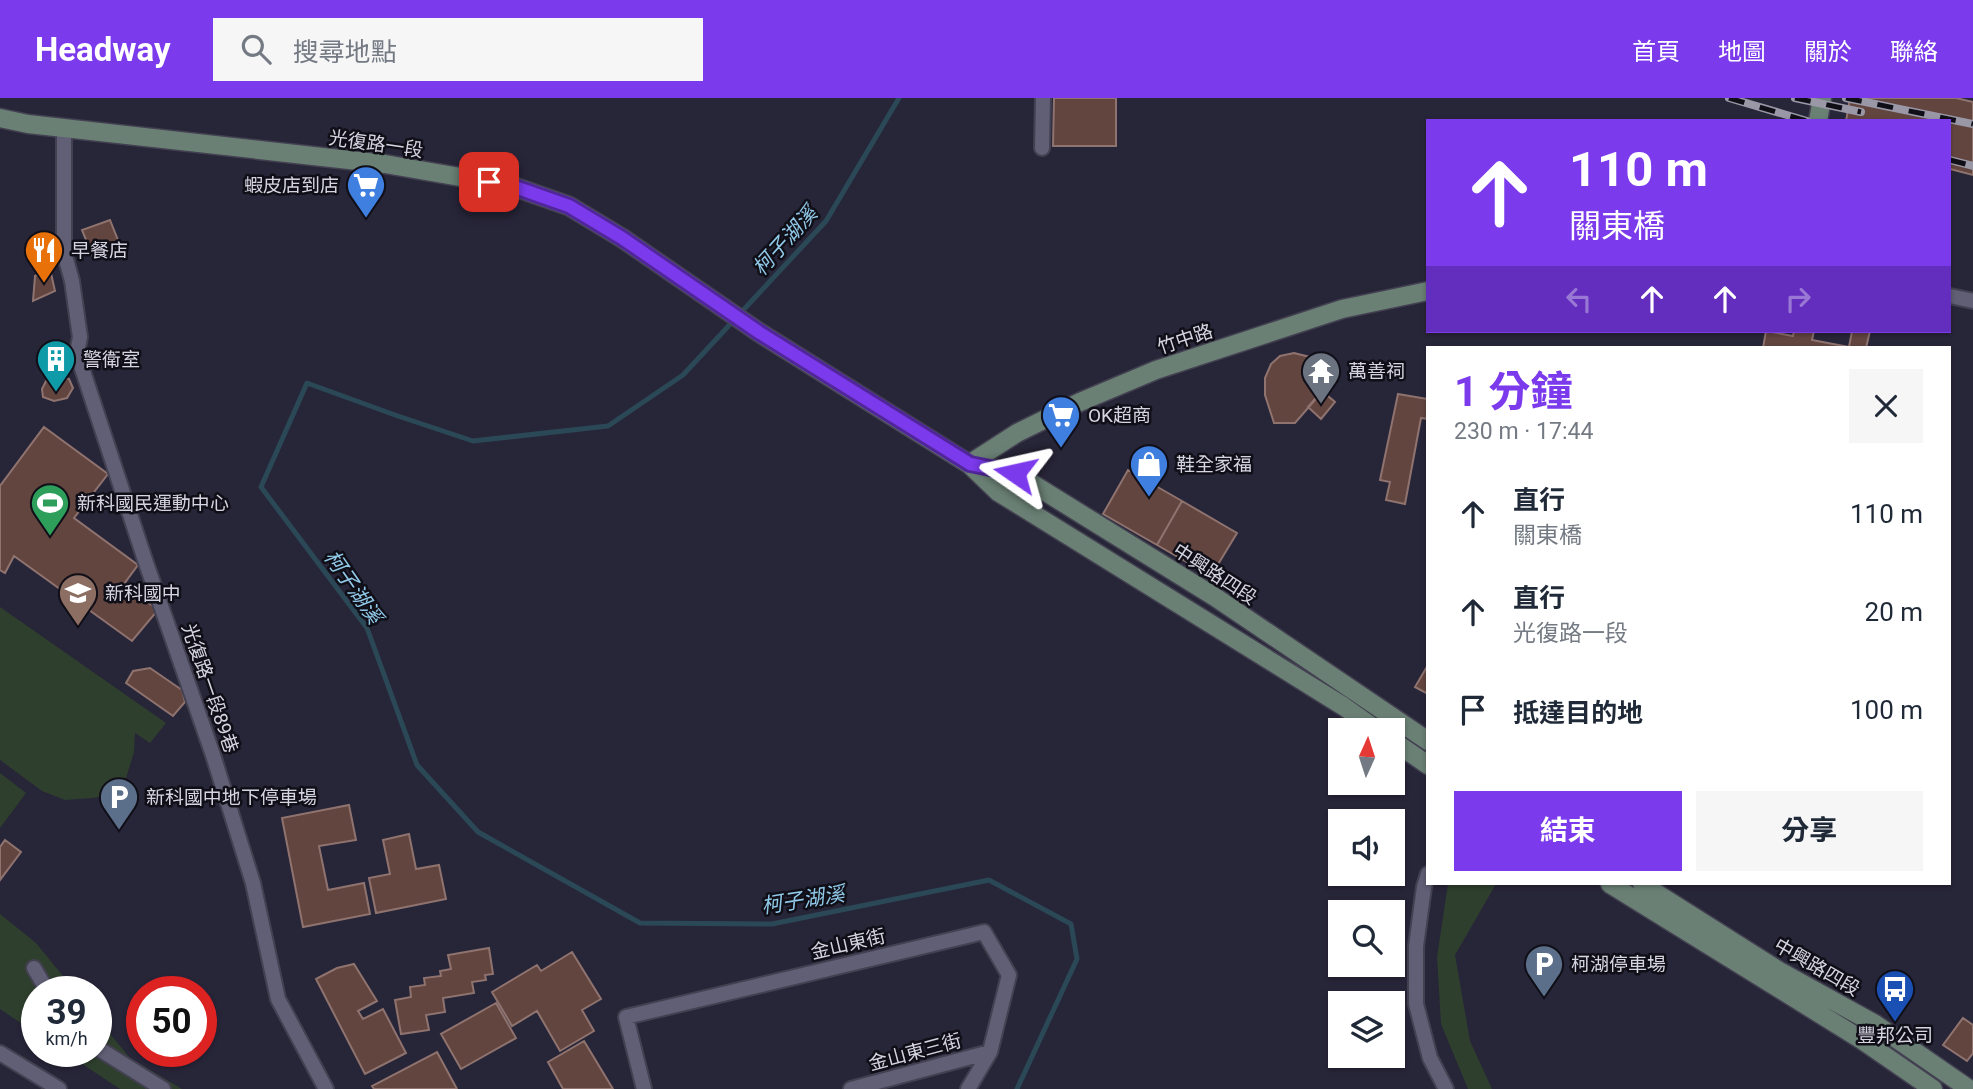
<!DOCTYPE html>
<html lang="zh-TW">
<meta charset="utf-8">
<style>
body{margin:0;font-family:Roboto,"Noto Sans TC",sans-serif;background:#f6f6f7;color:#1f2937;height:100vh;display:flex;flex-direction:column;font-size:26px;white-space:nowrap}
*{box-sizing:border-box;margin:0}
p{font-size:23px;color:#747a83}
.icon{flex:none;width:38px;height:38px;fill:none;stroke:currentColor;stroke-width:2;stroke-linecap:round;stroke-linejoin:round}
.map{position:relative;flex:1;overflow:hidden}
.sheet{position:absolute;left:1426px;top:248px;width:525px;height:539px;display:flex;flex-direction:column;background:#fff;border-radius:0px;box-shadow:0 2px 5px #0004}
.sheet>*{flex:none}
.top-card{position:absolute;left:1426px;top:21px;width:525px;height:214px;border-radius:0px;box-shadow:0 2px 5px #0004;background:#7c3aed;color:#fff;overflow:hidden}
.needle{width:46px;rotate:3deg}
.tools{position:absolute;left:1328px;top:620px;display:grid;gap:14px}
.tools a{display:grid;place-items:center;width:77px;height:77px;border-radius:0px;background:#fff;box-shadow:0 2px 5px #0004;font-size:35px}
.speed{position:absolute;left:21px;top:878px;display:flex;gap:14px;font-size:35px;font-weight:700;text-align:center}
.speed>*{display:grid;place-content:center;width:91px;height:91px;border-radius:50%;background:#fff;box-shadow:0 2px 5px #0004;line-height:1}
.speed small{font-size:18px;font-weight:400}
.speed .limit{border:10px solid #d22;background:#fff;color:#111}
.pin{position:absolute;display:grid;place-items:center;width:60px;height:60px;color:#fff;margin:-30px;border-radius:14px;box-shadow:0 4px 10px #0006}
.me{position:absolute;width:77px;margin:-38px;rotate:281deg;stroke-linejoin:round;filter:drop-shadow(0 0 5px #0008)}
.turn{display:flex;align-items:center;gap:24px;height:147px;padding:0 28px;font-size:32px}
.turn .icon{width:91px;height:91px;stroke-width:2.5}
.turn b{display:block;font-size:49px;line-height:60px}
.lanes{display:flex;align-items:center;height:66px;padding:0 28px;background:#0003;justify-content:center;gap:35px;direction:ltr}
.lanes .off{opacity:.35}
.round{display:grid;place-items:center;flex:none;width:74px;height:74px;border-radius:0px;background:#f6f6f7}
.summary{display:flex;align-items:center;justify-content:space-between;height:119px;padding:0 28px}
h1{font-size:42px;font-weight:700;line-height:52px;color:#7c3aed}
.action{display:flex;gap:14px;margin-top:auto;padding:14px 28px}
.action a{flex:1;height:80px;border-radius:0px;background:#7c3aed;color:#fff;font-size:28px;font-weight:700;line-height:80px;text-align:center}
.action a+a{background:#f6f6f7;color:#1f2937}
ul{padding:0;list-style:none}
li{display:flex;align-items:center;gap:21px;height:98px;padding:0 28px}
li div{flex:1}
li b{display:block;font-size:26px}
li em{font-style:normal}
header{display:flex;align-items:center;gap:42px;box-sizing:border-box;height:98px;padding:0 35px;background:#7c3aed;color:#fff}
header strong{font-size:33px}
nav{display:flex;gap:38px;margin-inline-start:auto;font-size:24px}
.search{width:490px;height:63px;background:#f6f6f7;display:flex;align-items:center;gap:18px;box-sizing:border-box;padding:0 24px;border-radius:0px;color:#747a83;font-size:26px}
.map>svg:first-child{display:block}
.green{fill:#2f3f2e}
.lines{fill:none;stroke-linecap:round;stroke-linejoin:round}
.stream{stroke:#2b4857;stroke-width:5}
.building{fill:#634540;stroke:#8f736f;stroke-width:2}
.street-casing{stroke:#434151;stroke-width:18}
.secondary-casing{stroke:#434151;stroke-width:21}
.street{stroke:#605f75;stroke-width:14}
.secondary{stroke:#6a8074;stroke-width:18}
.rail-casing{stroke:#9a98a7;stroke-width:8}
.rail{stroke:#100f18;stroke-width:5;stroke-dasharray:16;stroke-linecap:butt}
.route-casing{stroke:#51269a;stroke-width:18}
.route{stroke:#7c3aed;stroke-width:12}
.labels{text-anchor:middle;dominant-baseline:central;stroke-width:5;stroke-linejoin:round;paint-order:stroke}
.street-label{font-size:19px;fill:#d5d4e1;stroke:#100f18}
.poi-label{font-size:19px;fill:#d5d4e1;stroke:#100f18;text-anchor:start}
.water-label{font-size:21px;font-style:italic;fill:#90c8e7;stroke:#100f18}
</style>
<header>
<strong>Headway</strong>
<div class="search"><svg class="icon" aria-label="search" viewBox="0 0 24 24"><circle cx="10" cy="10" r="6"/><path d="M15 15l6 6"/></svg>搜尋地點</div>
<nav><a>首頁</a><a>地圖</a><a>關於</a><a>聯絡</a></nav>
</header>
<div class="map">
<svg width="1973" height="991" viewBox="0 0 1973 991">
<rect width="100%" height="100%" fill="#272538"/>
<path class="green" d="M 0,509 L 166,625 L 150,645 L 135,635 L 134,654 L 126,680 L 114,696 L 93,700 L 65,702 L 42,693 L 0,662 Z
M 0,675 L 26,695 L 0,730 Z
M 1448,786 L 1496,786 L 1455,857 L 1470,943 L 1492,991 L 1468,991 L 1441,926 L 1437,859 Z
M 0,816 L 36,845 L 76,894 L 37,894 L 37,936 L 0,911 Z
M 96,919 L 130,960 L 182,991 L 120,991 L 64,954 L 96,954 Z"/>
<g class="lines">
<path class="stream" d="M 899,0 L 826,123 L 683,277 L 608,328 L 473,343 L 395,317 L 307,285 L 261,389 L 367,530 L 417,667 L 478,734 L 640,825 L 772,826 L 989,782 L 1071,826 L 1077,861 L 1017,991"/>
</g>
<path class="building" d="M 1054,0 L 1116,0 L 1116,48 L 1053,48 Z
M 1850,0 L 1956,0 L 1973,4 L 1973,77 L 1950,71 L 1950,23 L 1846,23 Z
M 110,122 L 122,152 L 93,159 L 82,132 Z
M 50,171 L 55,193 L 33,203 L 35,178 Z
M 1766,233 L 1793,238 L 1794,233 L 1814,233 L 1812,242 L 1849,249 L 1852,233 L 1870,233 L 1866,250 L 1763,250 Z
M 1294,255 L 1310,259 L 1321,265 L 1335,279 L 1295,325 L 1274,325 L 1265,297 L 1265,280 L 1271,266 L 1280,258 Z
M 59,279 L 69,281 L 73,290 L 67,300 L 54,303 L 43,299 L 42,291 L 46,283 Z
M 1322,293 L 1335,304 L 1321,321 L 1308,309 Z
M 1398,296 L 1428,301 L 1428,321 L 1421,320 L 1405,406 L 1386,402 L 1390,384 L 1380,382 Z
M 44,329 L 108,376 L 74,420 L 138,467 L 124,486 L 158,512 L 132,543 L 14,458 L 5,475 L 0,472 L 0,388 Z
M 1128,372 L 1182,403 L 1157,447 L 1103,416 Z
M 1182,403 L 1237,435 L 1211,478 L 1157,447 Z
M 1428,567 L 1428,596 L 1415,589 Z
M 150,570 L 182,592 L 185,604 L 173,618 L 126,585 L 133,573 Z
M 349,707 L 356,742 L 319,748 L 328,792 L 364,785 L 370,816 L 303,829 L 282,720 Z
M 409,736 L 416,771 L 439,767 L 446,801 L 376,815 L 369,780 L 390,776 L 383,742 Z
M 5,742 L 21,754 L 0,782 L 0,749 Z
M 489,850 L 493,876 L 485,877 L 486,882 L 472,884 L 474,895 L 443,900 L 445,914 L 426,917 L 429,932 L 401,936 L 395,902 L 411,899 L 410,889 L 425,887 L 424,880 L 441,878 L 440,873 L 451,871 L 448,857 Z
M 572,854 L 601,901 L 582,912 L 594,933 L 560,953 L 537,913 L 512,928 L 492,894 L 537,867 L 541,873 Z
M 354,866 L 377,903 L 358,913 L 363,921 L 383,911 L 406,955 L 365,976 L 316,881 L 337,870 Z
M 496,905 L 516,940 L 461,971 L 441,936 Z
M 1963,920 L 1973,927 L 1973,955 L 1967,963 L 1943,947 Z
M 584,943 L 613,991 L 563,991 L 548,964 Z
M 437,954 L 457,991 L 374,991 L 372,988 Z"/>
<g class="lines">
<g class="street-casing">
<path id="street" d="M 64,30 L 64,154 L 72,183 L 80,239 L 77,255 L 145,462 L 213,657 L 253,785 L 278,901 L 326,991
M 1042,50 L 1043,0
M 1950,198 L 1973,203
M 1428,776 L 1424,789 L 1416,848 L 1416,906 L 1430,960 L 1446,991
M 34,870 L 48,894
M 96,949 L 163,991
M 0,955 L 59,991
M 644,991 L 626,919 L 984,834 L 1009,877 L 990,954 L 968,991
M 851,991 L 990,954"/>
</g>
<g class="secondary-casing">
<path id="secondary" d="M 0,20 L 28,26 L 385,66 L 512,88 L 569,108 L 622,140 L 760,235 L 969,366 L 998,394 L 1343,608 L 1377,632
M 1818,23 L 1822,0
M 969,366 L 1015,375 L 1215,499 L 1428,643
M 969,366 L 1017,335 L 1080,304 L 1156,272 L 1342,211 L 1428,193
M 1393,643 L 1428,667
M 1610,786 L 1862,942 L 1933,991
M 1642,786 L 1781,874 L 1875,926 L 1969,991"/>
</g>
<use href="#street" class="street"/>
<use href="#secondary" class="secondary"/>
<g class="rail-casing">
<path id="rail" d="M 1729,0 L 1807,23
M 1795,0 L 1861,14
M 1846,0 L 1973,26
M 1950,62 L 1973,68"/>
</g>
<use href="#rail" class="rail"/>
</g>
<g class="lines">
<g class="route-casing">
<path id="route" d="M 489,84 L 512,88 L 569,108 L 622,140 L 760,235 L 970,366 L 1015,375"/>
</g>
<use href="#route" class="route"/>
</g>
<defs>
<g id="supermarket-pin" transform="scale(2.0125)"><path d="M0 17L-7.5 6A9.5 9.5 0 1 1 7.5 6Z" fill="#3f7fe0" stroke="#100f18"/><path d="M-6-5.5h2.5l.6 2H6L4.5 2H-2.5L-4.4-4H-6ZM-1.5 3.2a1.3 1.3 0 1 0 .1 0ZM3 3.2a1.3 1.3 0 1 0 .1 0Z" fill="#fff"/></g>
<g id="restaurant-pin" transform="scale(2.0125)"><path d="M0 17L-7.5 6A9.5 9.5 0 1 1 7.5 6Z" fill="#e8710a" stroke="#100f18"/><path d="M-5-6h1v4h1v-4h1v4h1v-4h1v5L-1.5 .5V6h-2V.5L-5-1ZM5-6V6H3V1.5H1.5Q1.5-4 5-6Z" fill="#fff"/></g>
<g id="building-pin" transform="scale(2.0125)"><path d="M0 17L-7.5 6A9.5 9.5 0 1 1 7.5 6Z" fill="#0f9aa8" stroke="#100f18"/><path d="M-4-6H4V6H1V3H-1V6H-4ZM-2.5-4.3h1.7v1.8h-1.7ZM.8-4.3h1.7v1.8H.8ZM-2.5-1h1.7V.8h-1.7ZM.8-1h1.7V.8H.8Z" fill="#fff"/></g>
<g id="temple-pin" transform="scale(2.0125)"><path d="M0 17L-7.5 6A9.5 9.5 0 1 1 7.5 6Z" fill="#6b7280" stroke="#100f18"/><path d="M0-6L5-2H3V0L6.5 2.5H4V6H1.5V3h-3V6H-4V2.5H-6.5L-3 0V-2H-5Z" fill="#fff"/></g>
<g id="shop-pin" transform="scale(2.0125)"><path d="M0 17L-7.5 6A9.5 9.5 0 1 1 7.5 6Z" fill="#3f7fe0" stroke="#100f18"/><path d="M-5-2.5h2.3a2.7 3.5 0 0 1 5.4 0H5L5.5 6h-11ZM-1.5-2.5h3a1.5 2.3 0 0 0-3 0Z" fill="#fff"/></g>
<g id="stadium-pin" transform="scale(2.0125)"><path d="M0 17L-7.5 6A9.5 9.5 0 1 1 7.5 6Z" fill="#2e9e5b" stroke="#100f18"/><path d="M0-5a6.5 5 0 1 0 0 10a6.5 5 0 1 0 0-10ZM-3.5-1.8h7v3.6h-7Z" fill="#fff"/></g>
<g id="school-pin" transform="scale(2.0125)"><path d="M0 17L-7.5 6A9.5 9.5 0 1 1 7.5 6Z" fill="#8d6e63" stroke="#100f18"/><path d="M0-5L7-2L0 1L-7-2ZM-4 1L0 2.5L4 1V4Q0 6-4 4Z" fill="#fff"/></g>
<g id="parking-pin" transform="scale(2.0125)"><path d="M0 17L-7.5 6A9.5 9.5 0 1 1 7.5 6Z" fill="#5c6f8a" stroke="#100f18"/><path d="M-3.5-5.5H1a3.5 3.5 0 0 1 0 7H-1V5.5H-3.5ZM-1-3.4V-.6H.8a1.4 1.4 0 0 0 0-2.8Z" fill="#fff"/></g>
<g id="bus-pin" transform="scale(2.0125)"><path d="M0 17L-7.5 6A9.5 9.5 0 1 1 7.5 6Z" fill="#1a4fb4" stroke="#100f18"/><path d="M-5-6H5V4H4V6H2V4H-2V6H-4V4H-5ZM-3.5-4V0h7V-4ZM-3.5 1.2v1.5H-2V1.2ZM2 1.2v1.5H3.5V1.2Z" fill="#fff"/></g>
</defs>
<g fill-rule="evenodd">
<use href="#supermarket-pin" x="366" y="87"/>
<use href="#restaurant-pin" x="44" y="152"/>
<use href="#building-pin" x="56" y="261"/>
<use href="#temple-pin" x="1321" y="273"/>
<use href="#supermarket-pin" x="1061" y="317"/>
<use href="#shop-pin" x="1149" y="366"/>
<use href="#stadium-pin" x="50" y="405"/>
<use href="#school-pin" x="78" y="495"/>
<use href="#parking-pin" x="119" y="699"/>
<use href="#parking-pin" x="1544" y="866"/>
<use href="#bus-pin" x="1895" y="891"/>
</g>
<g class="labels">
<g class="street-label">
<text transform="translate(376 46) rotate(8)">光復路一段</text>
<text transform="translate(1185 241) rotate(-18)">竹中路</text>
<text transform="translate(1215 476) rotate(33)">中興路四段</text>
<text transform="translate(210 590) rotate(71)">光復路一段89巷</text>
<text transform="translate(848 846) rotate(-13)">金山東街</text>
<text transform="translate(1817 869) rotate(30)">中興路四段</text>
<text transform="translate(915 954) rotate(-15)">金山東三街</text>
</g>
<g class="poi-label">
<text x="339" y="87" text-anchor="end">蝦皮店到店</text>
<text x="71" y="152">早餐店</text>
<text x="83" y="261">警衛室</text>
<text x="1348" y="273">萬善祠</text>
<text x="1088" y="317">OK超商</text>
<text x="1176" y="366">鞋全家福</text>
<text x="77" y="405">新科國民運動中心</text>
<text x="105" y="495">新科國中</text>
<text x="146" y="699">新科國中地下停車場</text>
<text x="1571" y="866">柯湖停車場</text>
<text x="1895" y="937" text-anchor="middle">豐邦公司</text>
</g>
<g class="water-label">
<text transform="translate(785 143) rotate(-48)">柯子湖溪</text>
<text transform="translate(353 489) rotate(55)">柯子湖溪</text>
<text transform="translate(803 802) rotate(-9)">柯子湖溪</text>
</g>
</g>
</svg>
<div class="tools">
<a><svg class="needle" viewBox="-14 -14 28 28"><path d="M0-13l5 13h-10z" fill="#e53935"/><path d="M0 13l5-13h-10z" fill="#747a83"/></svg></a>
<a><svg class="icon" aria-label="sound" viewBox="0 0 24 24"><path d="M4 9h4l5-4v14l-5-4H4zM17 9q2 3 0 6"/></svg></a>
<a><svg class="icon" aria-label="search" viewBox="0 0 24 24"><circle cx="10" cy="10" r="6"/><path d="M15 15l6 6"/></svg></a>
<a><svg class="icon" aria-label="layers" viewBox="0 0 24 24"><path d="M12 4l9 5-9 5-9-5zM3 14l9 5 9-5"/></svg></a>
</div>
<div class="speed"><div>39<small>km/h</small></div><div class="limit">50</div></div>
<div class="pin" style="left:489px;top:84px;background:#d93025"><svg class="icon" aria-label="arrive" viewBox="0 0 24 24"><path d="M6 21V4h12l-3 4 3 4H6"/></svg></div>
<svg class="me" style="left:1015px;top:375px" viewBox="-20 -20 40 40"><path d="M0-17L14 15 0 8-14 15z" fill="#7c3aed" stroke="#fff" stroke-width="4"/></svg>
<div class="top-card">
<div class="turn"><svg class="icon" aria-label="ahead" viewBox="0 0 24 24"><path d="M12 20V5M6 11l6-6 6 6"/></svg><div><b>110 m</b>關東橋</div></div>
<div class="lanes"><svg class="icon off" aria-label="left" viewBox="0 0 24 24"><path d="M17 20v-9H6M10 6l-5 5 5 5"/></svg><svg class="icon" aria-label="ahead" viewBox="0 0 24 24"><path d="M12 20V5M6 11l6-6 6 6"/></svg><svg class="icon" aria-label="ahead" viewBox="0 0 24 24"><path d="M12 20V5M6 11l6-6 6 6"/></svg><svg class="icon off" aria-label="right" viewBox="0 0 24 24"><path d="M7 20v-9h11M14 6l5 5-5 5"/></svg></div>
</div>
<section class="sheet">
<div class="summary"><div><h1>1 分鐘</h1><p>230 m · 17:44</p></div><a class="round"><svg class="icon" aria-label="close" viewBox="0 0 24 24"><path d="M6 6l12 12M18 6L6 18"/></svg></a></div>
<ul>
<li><svg class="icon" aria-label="ahead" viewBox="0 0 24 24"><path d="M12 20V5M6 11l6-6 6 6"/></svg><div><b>直行</b><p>關東橋</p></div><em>110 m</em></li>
<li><svg class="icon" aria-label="ahead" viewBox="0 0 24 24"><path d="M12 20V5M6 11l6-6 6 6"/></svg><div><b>直行</b><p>光復路一段</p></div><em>20 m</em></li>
<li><svg class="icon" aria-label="arrive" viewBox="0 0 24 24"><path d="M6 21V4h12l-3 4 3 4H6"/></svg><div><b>抵達目的地</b></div><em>100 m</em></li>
</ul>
<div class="action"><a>結束</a><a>分享</a></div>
</section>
</div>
